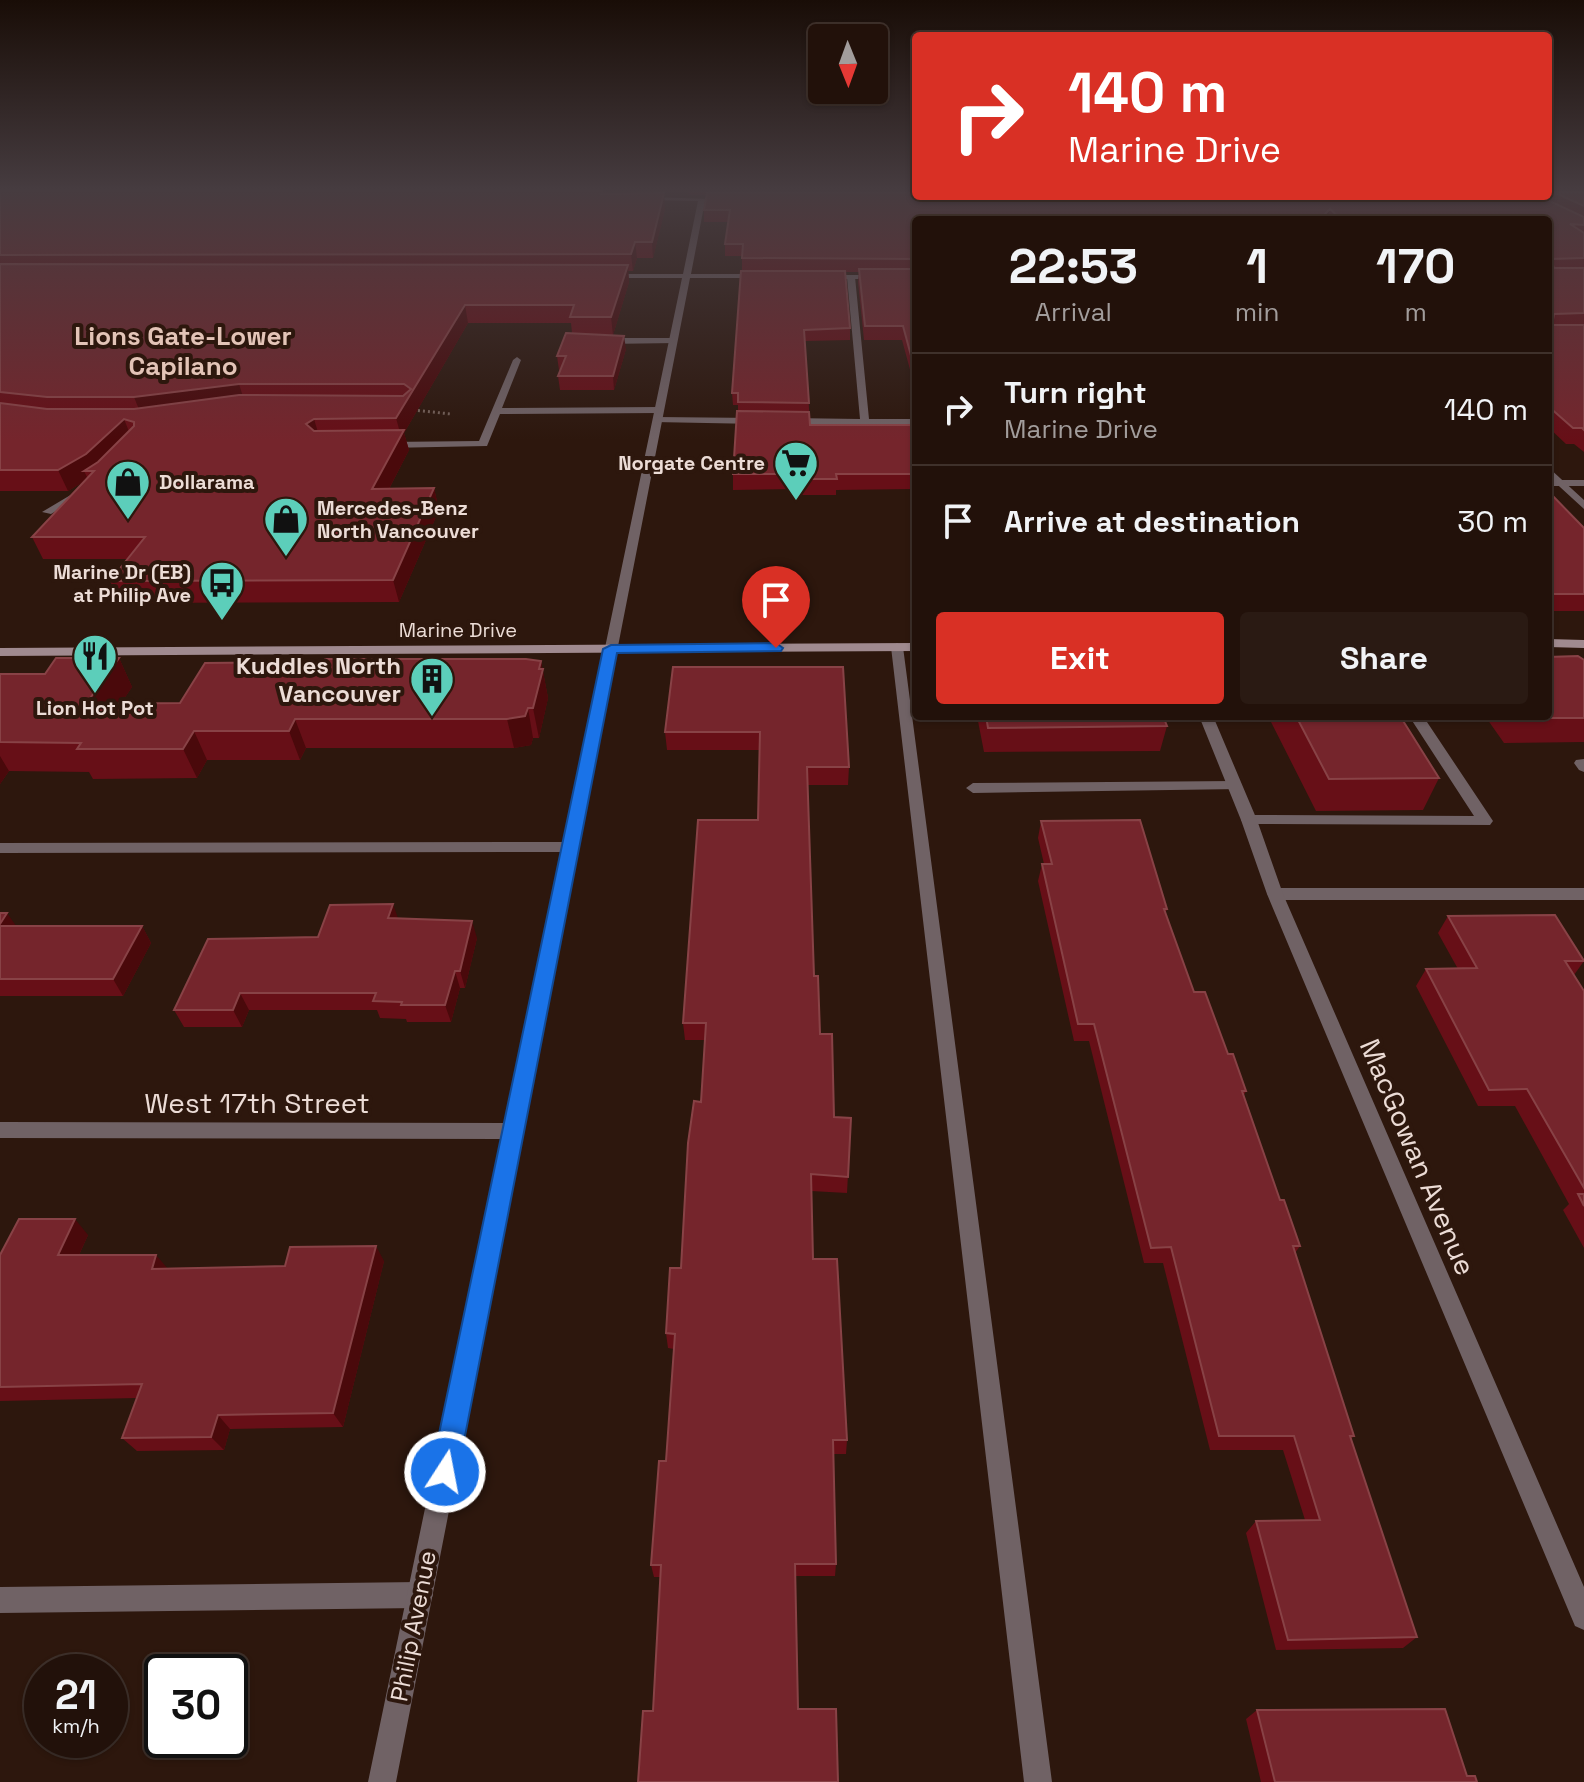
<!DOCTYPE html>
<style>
body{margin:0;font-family:"Space Grotesk",sans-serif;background:#2a1a13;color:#f1f3f6;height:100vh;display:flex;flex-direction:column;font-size:30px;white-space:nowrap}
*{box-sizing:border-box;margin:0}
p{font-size:26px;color:#a29d9c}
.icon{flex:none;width:44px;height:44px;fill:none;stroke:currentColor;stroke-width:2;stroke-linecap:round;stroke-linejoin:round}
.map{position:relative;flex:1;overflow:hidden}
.side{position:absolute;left:912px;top:216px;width:640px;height:504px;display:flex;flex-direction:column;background:#22110a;border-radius:8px;box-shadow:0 2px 6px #0004,0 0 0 2px #3f312b}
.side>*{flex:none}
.hud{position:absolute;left:912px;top:32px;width:640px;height:168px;border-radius:8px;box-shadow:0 2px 6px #0004,0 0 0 2px #3f312b;background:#d93025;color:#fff;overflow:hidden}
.needle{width:52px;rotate:179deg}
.buttons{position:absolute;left:808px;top:24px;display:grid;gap:16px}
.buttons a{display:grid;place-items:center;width:80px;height:80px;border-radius:8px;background:#22110a;box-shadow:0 2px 6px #0004,0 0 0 2px #3f312b;font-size:40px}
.speed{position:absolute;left:24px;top:1654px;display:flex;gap:16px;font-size:40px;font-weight:700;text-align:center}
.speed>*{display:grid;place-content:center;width:104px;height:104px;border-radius:50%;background:#22110a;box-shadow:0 2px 6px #0004,0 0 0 2px #3f312b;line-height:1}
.speed small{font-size:20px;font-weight:400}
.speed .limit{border:4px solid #111;border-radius:12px;background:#fff;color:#111}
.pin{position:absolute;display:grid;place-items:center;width:68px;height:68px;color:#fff;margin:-82px -34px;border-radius:50% 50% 50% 0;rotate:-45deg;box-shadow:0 0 8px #0007}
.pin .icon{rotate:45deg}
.me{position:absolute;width:88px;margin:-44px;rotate:11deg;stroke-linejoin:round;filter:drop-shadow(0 0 6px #0008)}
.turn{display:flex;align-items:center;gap:28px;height:168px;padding:0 24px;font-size:36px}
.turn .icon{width:104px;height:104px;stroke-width:2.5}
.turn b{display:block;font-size:56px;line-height:68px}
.eta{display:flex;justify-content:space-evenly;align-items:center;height:136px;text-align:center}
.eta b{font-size:48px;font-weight:800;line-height:56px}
.cta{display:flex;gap:16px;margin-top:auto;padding:16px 24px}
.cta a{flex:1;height:92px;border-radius:8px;background:#d93025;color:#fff;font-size:32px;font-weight:800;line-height:92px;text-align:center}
.cta a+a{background:#2a1a13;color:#f1f3f6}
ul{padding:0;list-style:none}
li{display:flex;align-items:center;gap:24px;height:112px;padding:0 24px;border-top:2px solid #3f312b}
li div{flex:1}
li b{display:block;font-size:30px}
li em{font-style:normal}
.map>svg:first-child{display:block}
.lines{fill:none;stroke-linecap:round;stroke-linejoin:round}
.path{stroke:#756159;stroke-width:3;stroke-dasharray:2 3;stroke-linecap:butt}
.lane{fill:#706265;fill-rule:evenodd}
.street{fill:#706265;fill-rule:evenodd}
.secondary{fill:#a08a8f;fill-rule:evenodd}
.wall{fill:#670f17}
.shaded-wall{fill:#4a090b}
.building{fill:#75252c;stroke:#884246;stroke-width:2}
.route{fill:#1a73e8;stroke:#114b97;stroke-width:2}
.labels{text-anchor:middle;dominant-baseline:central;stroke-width:8;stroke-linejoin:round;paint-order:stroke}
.far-poi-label{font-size:20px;font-weight:bold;fill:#ecdcd6;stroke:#2d170d;text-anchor:end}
.far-street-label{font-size:20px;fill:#ecdcd6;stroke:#2d170d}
.poi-label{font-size:24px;font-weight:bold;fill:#ecdcd6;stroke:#2d170d;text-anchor:end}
.street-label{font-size:24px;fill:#ecdcd6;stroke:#2d170d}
.far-district-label{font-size:26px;font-weight:bold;fill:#e3c4b7;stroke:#2d170d}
.near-street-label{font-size:28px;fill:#ecdcd6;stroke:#2d170d}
</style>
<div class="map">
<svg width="1584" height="1782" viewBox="0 0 1584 1782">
<rect width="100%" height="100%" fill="#2d170d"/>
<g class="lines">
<path class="path" d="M 413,410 L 451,414"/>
<path class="lane" d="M 851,275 L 855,277 L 869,419 L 916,419 L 916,425 L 790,424 L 785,421 L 790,418 L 860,419 L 847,277 Z
M 673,338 L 677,341 L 676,343 L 606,344 L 602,341 L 606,338 Z
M 517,357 L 521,360 L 502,408 L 659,407 L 664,410 L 659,413 L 500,414 L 487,446 L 387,448 L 382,445 L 387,442 L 479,441 L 513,360 Z
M 657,417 L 758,418 L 763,421 L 758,424 L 654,422 L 654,418 Z
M 1548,480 L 1584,480 L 1584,486 L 1548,486 Z
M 84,487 L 89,490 L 88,492 L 51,514 L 42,512 Z
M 897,643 L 903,647 L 1052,1782 L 1024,1782 L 891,647 Z
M 1409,716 L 1423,716 L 1493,821 L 1490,825 L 1244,824 L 1241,820 L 1244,816 L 1249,815 L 1474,816 Z
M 1584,759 L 1584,772 L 1579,770 L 1574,763 L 1576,760 Z
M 1235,781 L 1240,783 L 1242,786 L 1240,789 L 973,793 L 966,788 L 973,783 Z
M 571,842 L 579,847 L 571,852 L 0,853 L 0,843 Z
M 1275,888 L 1584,888 L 1584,900 L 1275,900 L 1267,894 Z
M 420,1582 L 429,1586 L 433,1595 L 429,1604 L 420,1608 L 0,1613 L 0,1587 Z"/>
<path class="street" d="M 646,197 L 713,199 L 705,201 L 691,274 L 762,274 L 766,276 L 762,278 L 690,278 L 396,1782 L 368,1782 L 502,1139 L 0,1138 L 0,1122 L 506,1123 L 682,278 L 610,278 L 606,276 L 610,274 L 683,274 L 698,201 L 644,200 Z
M 823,275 L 916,275 L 916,279 L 826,279 Z
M 1548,467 L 1584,500 L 1584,509 L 1548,476 Z
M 1199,716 L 1213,716 L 1257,820 L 1283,894 L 1584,1587 L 1584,1630 L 1575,1626 L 1267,894 L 1241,820 Z"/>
<path class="secondary" d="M 1548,639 L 1584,640 L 1584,648 L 1548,647 Z
M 916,643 L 916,651 L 0,656 L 0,648 Z"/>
</g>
<path class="wall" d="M 0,191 L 609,191 L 608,193 L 665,209 L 653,258 L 637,258 L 633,271 L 628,271 L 629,282 L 613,335 L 626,349 L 614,390 L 560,390 L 558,376 L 561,370 L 559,370 L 557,356 L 572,333 L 571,323 L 468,323 L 404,433 L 409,450 L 389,489 L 434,488 L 439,510 L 399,602 L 120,603 L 110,581 L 127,559 L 43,559 L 32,537 L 83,482 L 68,491 L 0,491 Z
M 688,191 L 916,191 L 916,196 L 1550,201 L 1553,194 L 1548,194 L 1548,191 L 1584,191 L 1584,452 L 1574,444 L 1566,444 L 1548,427 L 1548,220 L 916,220 L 916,416 L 912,377 L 902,340 L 864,340 L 858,282 L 859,272 L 845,272 L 850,328 L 850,340 L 805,341 L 810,425 L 916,425 L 916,499 L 914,489 L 836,490 L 836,495 L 797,495 L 796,489 L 733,490 L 733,474 L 738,411 L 738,405 L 733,405 L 732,393 L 742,271 L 742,256 L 725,256 L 725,244 L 728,222 L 704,222 L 704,210 L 707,195 L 689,195 Z
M 1548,491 L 1584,528 L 1584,611 L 1548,611 Z
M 119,658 L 132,687 L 121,703 L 180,703 L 541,661 L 548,698 L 539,738 L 533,738 L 531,745 L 514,748 L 306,748 L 300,760 L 207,760 L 197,778 L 93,779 L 89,772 L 9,771 L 0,784 L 0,674 L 45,674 Z
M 1584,660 L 1584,742 L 1504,743 L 1485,716 L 1548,716 Z
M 673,667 L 849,767 L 848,785 L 807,785 L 814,976 L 820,1034 L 834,1117 L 851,1118 L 847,1193 L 811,1191 L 813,1259 L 847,1440 L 846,1454 L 833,1454 L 836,1564 L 835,1576 L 796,1576 L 653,1711 L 660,1577 L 654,1577 L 651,1565 L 666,1461 L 674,1349 L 668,1348 L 666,1333 L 681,1268 L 701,1102 L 705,1040 L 685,1040 L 683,1023 L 758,820 L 760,750 L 667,750 L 665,732 Z
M 977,716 L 1163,716 L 1167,726 L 1160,751 L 984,752 Z
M 1268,716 L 1400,716 L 1439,778 L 1423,810 L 1316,811 Z
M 1041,821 L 1167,909 L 1165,914 L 1194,992 L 1246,1091 L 1244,1095 L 1280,1200 L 1300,1246 L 1295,1253 L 1354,1436 L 1351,1439 L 1417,1637 L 1403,1648 L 1276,1650 L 1246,1533 L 1256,1521 L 1305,1520 L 1283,1450 L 1210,1450 L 1163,1263 L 1144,1263 L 1089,1041 L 1074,1041 L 1038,881 L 1042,864 L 1044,864 L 1038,838 Z
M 0,913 L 15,926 L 142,926 L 151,943 L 123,996 L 0,996 Z
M 1448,916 L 1584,961 L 1574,975 L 1584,991 L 1584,1248 L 1563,1210 L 1569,1204 L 1515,1106 L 1478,1106 L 1416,986 L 1426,969 L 1458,969 L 1438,933 Z
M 398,919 L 477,938 L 465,988 L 460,988 L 451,1022 L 407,1022 L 406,1019 L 380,1018 L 377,1010 L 249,1010 L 242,1027 L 184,1027 L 174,1010 L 318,937 Z
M 88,1235 L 79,1255 L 167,1268 L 285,1266 L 384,1261 L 343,1427 L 230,1429 L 224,1450 L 137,1451 L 122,1438 L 137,1398 L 0,1401 L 0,1255 Z
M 1257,1710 L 1467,1776 L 1477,1782 L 1261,1782 L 1246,1719 Z"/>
<path class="shaded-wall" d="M 664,193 L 665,209 L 653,258 L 652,242 Z
M 1330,209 L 1327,220 L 1319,220 Z
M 635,242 L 637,258 L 633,271 L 631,254 Z
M 628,265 L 629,282 L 613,335 L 611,317 Z
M 465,305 L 468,323 L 404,433 L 409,450 L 378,510 L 372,489 L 401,436 L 396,418 Z
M 624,336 L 626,349 L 614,390 L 613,376 Z
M 239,384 L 245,403 L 142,417 L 134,397 Z
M 124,419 L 132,439 L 94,471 L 84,471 L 88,479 L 68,491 L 58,470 Z
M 314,419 L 320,439 L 306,424 Z
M 434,488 L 439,510 L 399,602 L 393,580 Z
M 119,658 L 132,687 L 101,733 L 86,704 Z
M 541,661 L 548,698 L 539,738 L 533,708 Z
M 528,708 L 533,738 L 531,745 L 514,748 L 507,719 Z
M 295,719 L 306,748 L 300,760 L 289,731 Z
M 194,731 L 207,760 L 197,778 L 183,749 Z
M 0,756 L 9,771 L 0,784 Z
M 393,904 L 399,921 L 388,918 Z
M 7,913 L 19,930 L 0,927 L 0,924 Z
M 472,921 L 477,938 L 465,988 L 460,971 Z
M 142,926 L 151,943 L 123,996 L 113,979 Z
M 455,971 L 460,988 L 451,1022 L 445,1005 Z
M 240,993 L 249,1010 L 242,1027 L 233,1010 Z
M 75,1219 L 88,1235 L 72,1270 L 58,1255 Z
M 376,1246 L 384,1261 L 343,1427 L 333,1413 Z
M 156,1255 L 169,1270 L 152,1269 Z
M 218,1415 L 230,1429 L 224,1450 L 211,1437 Z"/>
<path class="building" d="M 0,191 L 602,191 L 601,194 L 664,193 L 652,242 L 635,242 L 631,254 L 0,255 Z
M 1553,192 L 1584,192 L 1584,206 Z
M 707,193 L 916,193 L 916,196 L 1539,196 L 1584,217 L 1584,225 L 1570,224 L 1584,233 L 1584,258 L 1551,259 L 1554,268 L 1584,268 L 1584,313 L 1554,314 L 1552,325 L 1584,325 L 1584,430 L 1582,428 L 1573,428 L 1548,406 L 1548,220 L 1342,220 L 1330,209 L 1319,220 L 916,220 L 916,259 L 742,258 L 743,244 L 725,244 L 730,210 L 704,210 Z
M 0,264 L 628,265 L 611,317 L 570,317 L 574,305 L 465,305 L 396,418 L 314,419 L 306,424 L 314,431 L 404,430 L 372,489 L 434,488 L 393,580 L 110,581 L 145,537 L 32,537 L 94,471 L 84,471 L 98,462 L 134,426 L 134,422 L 124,419 L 86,454 L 58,470 L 0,470 L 0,403 L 47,409 L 134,409 L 239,395 L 403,396 L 411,389 L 404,384 L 239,384 L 134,397 L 47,397 L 0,392 Z
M 859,269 L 916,269 L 916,394 L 913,363 L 903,326 L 865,326 Z
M 741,271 L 845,271 L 850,328 L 804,330 L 809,403 L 738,402 L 738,393 L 732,393 Z
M 566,333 L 624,336 L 613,376 L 558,376 L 566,356 L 557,356 Z
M 737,411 L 809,412 L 810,425 L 916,425 L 916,477 L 915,474 L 836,474 L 837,479 L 797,479 L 796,474 L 733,474 Z
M 1548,491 L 1584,528 L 1584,594 L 1548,594 Z
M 1578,656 L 1584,660 L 1584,718 L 1517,718 L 1516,716 L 1548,716 L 1548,657 Z
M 56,658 L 119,658 L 86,704 L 180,703 L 205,663 L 323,662 L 325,659 L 526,659 L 541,661 L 539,669 L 543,669 L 533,708 L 528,708 L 525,716 L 507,719 L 295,719 L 289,731 L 194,731 L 183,749 L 77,749 L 81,743 L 0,742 L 0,674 L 45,674 Z
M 673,667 L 843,667 L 849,767 L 807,767 L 814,976 L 818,976 L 820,1034 L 832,1034 L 834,1117 L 851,1118 L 848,1177 L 811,1174 L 813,1259 L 837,1259 L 847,1440 L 833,1440 L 836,1564 L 795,1564 L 798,1709 L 836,1709 L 838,1782 L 638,1782 L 643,1711 L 653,1711 L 661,1565 L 651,1565 L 659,1461 L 666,1461 L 675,1334 L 666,1333 L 670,1268 L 681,1268 L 688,1143 L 694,1101 L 701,1102 L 706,1023 L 683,1023 L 698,820 L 758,820 L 760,732 L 665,732 Z
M 986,716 L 1163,716 L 1167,726 L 988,728 Z
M 1296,716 L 1400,716 L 1439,778 L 1329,779 Z
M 1140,820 L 1167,909 L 1164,909 L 1194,992 L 1205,992 L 1228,1054 L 1233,1054 L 1246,1091 L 1242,1091 L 1280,1200 L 1284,1200 L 1300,1246 L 1293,1246 L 1354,1436 L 1350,1436 L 1417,1637 L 1288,1640 L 1256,1521 L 1320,1520 L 1294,1436 L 1219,1436 L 1171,1247 L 1151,1248 L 1094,1024 L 1078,1024 L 1042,864 L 1052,864 L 1041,821 Z
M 393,904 L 388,918 L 472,921 L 460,971 L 455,971 L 445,1005 L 401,1005 L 402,1002 L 373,1001 L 376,993 L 240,993 L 233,1010 L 174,1010 L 208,939 L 318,937 L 330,905 Z
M 0,913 L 7,913 L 0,924 Z
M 1555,915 L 1584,961 L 1565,961 L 1584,991 L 1584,1188 L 1527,1089 L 1489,1090 L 1426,969 L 1477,968 L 1448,916 Z
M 0,926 L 142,926 L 113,979 L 0,979 Z
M 1578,1194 L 1584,1194 L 1584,1206 Z
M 19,1219 L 75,1219 L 58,1255 L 156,1255 L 152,1269 L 285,1266 L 290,1247 L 376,1246 L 333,1413 L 218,1415 L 211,1437 L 122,1438 L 142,1384 L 0,1387 L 0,1255 Z
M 1445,1709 L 1467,1776 L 1475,1776 L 1477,1782 L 1275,1782 L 1257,1710 Z"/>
<linearGradient id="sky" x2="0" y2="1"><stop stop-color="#190d07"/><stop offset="0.43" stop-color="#463c40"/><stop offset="1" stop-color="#463c40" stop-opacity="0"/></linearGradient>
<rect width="1584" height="440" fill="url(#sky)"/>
<path class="route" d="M 776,643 L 783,648 L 781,651 L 617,653 L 458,1472 L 454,1481 L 445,1485 L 435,1481 L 431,1472 L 603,649 L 611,645 Z"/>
<defs>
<g id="supermarket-pin" transform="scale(2.3)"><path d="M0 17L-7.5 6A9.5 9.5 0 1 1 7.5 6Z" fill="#5cceba" stroke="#2d170d"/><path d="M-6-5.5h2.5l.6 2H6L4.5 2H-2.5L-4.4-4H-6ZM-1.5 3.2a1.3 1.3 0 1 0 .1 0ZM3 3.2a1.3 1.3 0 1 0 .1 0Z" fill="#111"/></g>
<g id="shop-pin" transform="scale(2.3)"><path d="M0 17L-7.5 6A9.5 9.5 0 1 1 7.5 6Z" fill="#5cceba" stroke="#2d170d"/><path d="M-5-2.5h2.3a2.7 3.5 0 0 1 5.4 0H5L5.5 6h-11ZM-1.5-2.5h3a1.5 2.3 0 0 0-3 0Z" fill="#111"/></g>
<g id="bus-pin" transform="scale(2.3)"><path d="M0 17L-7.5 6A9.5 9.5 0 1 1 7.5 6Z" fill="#5cceba" stroke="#2d170d"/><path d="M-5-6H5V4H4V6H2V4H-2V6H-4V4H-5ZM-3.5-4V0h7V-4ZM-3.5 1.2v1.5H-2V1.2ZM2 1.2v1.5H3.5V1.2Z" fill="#111"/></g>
<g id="restaurant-pin" transform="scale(2.3)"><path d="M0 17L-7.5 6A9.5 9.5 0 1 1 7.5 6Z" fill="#5cceba" stroke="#2d170d"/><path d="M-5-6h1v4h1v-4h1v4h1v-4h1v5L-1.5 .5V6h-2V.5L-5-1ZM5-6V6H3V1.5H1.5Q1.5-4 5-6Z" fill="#111"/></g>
<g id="building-pin" transform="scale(2.3)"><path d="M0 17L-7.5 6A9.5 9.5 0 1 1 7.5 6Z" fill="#5cceba" stroke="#2d170d"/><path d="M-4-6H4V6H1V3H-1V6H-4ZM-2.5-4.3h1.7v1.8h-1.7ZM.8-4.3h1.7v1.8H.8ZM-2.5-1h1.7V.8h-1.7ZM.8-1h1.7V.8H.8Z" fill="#111"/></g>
</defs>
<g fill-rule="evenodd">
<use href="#supermarket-pin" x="796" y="463"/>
<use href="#shop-pin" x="128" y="482"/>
<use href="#shop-pin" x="286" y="519"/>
<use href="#bus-pin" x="222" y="583"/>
<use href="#restaurant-pin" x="95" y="656"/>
<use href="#building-pin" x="432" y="679"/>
</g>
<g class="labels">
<g class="far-poi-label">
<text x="765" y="463">Norgate Centre</text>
<text x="159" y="482" text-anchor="start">Dollarama</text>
<text x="317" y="508" text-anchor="start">Mercedes-Benz<tspan x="317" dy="23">North Vancouver</tspan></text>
<text x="191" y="572">Marine Dr (EB)<tspan x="191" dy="23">at Philip Ave</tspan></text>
<text x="95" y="708" text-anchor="middle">Lion Hot Pot</text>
</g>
<g class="far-street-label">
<text x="458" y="630">Marine Drive</text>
</g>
<g class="poi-label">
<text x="401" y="665">Kuddles North<tspan x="401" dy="28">Vancouver</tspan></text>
</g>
<g class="street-label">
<text transform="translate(413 1626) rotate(-79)">Philip Avenue</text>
</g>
<g class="far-district-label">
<text x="183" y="336">Lions Gate-Lower<tspan x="183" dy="30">Capilano</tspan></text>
</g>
<g class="near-street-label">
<text x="257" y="1103">West 17th Street</text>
<text transform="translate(1418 1157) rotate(67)">MacGowan Avenue</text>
</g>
</g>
</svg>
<div class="buttons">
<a><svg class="needle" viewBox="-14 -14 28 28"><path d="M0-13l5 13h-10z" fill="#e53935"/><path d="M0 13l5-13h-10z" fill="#a29d9c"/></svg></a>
</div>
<div class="speed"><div>21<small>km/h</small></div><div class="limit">30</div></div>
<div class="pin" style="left:776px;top:648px;background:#d93025"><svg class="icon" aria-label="arrive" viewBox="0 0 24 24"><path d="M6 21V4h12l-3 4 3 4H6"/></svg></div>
<svg class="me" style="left:445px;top:1472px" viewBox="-20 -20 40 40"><circle r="17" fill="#1a73e8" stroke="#fff" stroke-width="3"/><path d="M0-11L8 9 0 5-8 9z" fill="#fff"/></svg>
<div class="hud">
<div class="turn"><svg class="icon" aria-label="right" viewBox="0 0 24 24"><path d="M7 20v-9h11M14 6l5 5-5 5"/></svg><div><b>140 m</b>Marine Drive</div></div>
</div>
<section class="side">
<div class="eta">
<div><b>22:53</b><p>Arrival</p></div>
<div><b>1</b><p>min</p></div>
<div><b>170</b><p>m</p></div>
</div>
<ul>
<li><svg class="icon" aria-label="right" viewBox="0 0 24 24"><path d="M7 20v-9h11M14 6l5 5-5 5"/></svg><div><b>Turn right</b><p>Marine Drive</p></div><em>140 m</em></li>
<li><svg class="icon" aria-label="arrive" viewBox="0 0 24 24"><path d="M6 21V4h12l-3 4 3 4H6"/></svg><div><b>Arrive at destination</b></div><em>30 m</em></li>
</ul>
<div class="cta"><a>Exit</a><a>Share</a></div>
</section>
</div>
